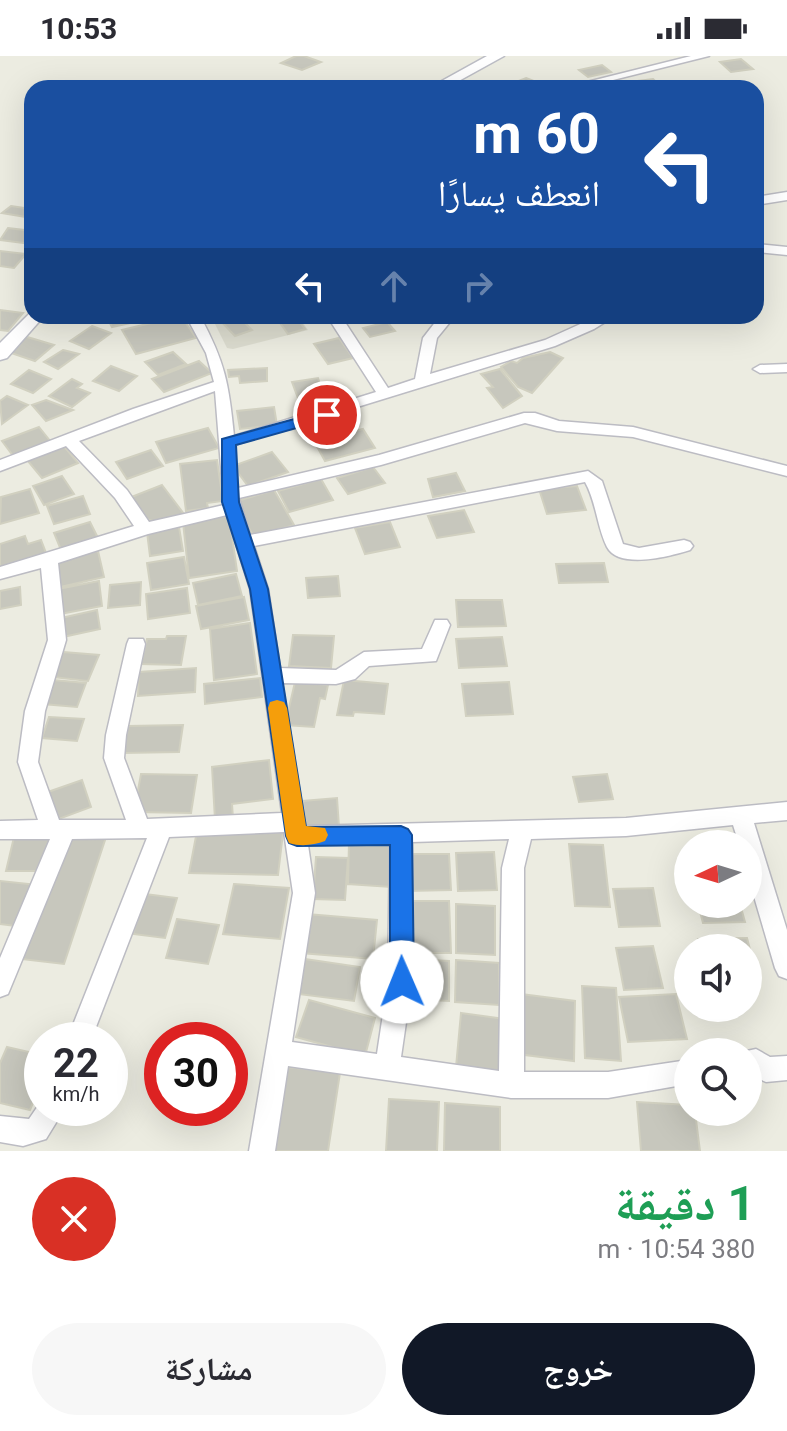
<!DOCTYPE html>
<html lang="ar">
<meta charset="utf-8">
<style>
body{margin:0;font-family:Roboto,"Noto Naskh Arabic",sans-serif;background:#f7f7f7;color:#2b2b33;direction:rtl;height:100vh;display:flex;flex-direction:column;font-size:30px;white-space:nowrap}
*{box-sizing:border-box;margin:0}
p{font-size:26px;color:#7c7c81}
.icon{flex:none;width:44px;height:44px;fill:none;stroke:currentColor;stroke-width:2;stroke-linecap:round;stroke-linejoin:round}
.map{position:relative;height:1095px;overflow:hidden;direction:ltr}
.side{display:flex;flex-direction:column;background:#fff;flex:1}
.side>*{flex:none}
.guide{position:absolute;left:24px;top:24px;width:740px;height:244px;border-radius:24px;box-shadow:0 8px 32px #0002;direction:rtl;background:#1a4fa0;color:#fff;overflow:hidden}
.needle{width:52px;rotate:266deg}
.fabs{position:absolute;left:674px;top:774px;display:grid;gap:16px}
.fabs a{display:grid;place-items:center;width:88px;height:88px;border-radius:50%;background:#fff;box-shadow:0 8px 32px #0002;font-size:40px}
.speed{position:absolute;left:24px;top:966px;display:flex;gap:16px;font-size:40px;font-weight:700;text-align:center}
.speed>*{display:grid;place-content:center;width:104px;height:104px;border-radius:50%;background:#fff;box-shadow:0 8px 32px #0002;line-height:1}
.speed small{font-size:20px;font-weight:400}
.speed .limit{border:12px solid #d22;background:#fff;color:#111}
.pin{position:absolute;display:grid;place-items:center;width:68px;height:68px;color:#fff;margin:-34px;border:4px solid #fff;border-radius:50%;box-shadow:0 2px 8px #0007}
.me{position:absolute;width:88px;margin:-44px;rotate:359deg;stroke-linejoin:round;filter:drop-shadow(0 0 6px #0008)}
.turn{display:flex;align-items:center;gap:28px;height:168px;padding:0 32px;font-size:36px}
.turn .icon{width:104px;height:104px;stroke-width:2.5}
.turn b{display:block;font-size:56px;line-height:68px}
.lanes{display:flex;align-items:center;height:76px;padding:0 32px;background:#0003;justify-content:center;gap:40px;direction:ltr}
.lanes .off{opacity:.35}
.round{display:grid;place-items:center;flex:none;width:84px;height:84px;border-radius:42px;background:#f7f7f7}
.head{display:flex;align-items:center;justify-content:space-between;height:136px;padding:0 32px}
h1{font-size:48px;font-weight:700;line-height:60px;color:#1e9e55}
.primary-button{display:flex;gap:16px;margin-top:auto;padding:16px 32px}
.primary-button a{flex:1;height:92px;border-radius:48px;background:#111827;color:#fff;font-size:32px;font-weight:700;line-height:92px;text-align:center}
.primary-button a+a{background:#f7f7f7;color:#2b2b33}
.status{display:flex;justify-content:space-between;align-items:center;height:56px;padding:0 40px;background:#fff;direction:ltr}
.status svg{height:22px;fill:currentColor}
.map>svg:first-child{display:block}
.education{fill:#dcdccf}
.building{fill:#c7c7bd;stroke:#d1d0c0;stroke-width:2}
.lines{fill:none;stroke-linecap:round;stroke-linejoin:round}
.street-casing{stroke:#bcbcc3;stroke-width:3}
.secondary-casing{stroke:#bcbdc5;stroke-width:3}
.street{fill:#fff;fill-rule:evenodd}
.secondary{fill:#fff;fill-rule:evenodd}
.route{fill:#1a73e8;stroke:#114b97;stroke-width:2}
.slow{fill:#f59e0b}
</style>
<div class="status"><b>10:53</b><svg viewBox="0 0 49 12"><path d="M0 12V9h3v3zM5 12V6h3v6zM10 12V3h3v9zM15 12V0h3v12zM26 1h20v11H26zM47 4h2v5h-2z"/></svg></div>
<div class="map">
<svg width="787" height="1095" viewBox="0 0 787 1095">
<rect width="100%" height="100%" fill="#ecece1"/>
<path class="education" d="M 211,260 L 298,260 L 308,274 L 233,293 L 227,292 Z"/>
<path class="building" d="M 296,0 L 304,0 L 321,6 L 302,14 L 281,7 Z
M 741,3 L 753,13 L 731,16 L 720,6 Z
M 602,9 L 611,16 L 588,21 L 579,14 Z
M 526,22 L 544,29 L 531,32 L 516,26 Z
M 653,23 L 662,32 L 626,32 L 621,27 Z
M 11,150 L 32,153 L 32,162 L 2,157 Z
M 8,172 L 32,175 L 32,188 L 0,184 Z
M 0,195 L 26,198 L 14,212 L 0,210 Z
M 0,254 L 23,257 L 8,275 L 0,274 Z
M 106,260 L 136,260 L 139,265 L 112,271 Z
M 181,260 L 196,282 L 136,298 L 122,274 Z
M 216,260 L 238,260 L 252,274 L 235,280 Z
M 275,260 L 295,260 L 305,273 L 288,278 Z
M 387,266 L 395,275 L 370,281 L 363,272 Z
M 92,270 L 111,277 L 89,293 L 70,285 Z
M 24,280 L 54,289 L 35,305 L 5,295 Z
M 339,282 L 353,302 L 328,308 L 314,288 Z
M 63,294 L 79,298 L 58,313 L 44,306 Z
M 173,296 L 186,308 L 158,319 L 145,306 Z
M 550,296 L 563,302 L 532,337 L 518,331 L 501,311 L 511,305 L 517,307 L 523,302 Z
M 199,305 L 212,317 L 164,336 L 152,323 Z
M 111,310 L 137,320 L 119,335 L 93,325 Z
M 267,312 L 267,325 L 240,327 L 239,320 L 229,321 L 228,314 Z
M 500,313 L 522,340 L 503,352 L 487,332 L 493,331 L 481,318 Z
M 29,314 L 51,323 L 33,337 L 11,328 Z
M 318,322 L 324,341 L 299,345 L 292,326 Z
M 72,323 L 82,328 L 77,332 L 90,337 L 72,351 L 49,340 Z
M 7,340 L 28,349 L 2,368 L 0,345 Z
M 46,344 L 73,354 L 46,365 L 32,349 Z
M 274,351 L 277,369 L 240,373 L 237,355 Z
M 39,371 L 51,386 L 14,401 L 2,385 Z
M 208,372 L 219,392 L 166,407 L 156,386 Z
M 363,373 L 375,392 L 325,405 L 314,385 Z
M 63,389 L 78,407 L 42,422 L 27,404 Z
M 151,394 L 163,410 L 127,423 L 116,406 Z
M 272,396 L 288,416 L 248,430 L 233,410 Z
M 217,404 L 223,445 L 207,447 L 208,452 L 186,455 L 180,408 Z
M 373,411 L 385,427 L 348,438 L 337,422 Z
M 456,417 L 465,435 L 433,441 L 428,423 Z
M 62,420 L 74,438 L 44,449 L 33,430 Z
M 321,423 L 333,444 L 289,456 L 278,435 Z
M 162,429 L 184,458 L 160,467 L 146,463 L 129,442 Z
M 577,430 L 586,454 L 547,458 L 539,433 Z
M 30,433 L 39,457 L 0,468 L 1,441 Z
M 274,434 L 294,469 L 254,481 L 234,446 Z
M 83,440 L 90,458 L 54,468 L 47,450 Z
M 464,454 L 474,476 L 437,482 L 428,460 Z
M 229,460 L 237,515 L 189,522 L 183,466 Z
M 90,466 L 98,482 L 61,494 L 54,477 Z
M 390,466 L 400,491 L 365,498 L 355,472 Z
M 179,471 L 183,495 L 150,500 L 147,476 Z
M 25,480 L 28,488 L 41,484 L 46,497 L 0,512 L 0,488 Z
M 98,495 L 104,521 L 56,532 L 51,506 Z
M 184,501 L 189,528 L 151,534 L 147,507 Z
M 604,507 L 608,526 L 559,527 L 556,508 Z
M 236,518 L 242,540 L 198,549 L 193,527 Z
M 338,520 L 340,540 L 308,542 L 306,522 Z
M 99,525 L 102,550 L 60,558 L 58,533 Z
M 141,526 L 140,549 L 108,552 L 110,529 Z
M 20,531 L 21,549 L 0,553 L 0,535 Z
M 187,532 L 190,557 L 148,563 L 146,538 Z
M 244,541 L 249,564 L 201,573 L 196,550 Z
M 456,544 L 502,544 L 506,570 L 458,571 Z
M 97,554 L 100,573 L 63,581 L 61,562 Z
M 250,567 L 257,618 L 214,624 L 210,573 Z
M 293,579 L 334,580 L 331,612 L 289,610 Z
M 167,580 L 186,580 L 181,609 L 141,608 L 147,583 L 166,583 Z
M 502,581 L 507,610 L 459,612 L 456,583 Z
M 63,596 L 99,599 L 88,625 L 52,621 Z
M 196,612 L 195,636 L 138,640 L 139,616 Z
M 260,622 L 262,641 L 205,648 L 204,628 Z
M 53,624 L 86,627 L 77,651 L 43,648 Z
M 344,624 L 388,628 L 384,658 L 354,656 L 353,660 L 337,659 Z
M 295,626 L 328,629 L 325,643 L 320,642 L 314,671 L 285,669 Z
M 509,626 L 513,658 L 466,660 L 462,628 Z
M 49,661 L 84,663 L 77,685 L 42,682 Z
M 183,669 L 179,696 L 123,697 L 128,670 Z
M 269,704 L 273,743 L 232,748 L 233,762 L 215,764 L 212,711 Z
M 141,718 L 197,719 L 191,757 L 134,756 Z
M 607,718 L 613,743 L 579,746 L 573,721 Z
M 82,724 L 91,751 L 56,764 L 48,736 Z
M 337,742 L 339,771 L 305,774 L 303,745 Z
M 197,775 L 283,777 L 278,819 L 189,817 Z
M 67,777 L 106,781 L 64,908 L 21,903 Z
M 53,780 L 45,815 L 6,815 L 14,781 Z
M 390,785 L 391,831 L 348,828 L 349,786 Z
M 569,788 L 603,789 L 610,851 L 575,850 Z
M 494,796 L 497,834 L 458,835 L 456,797 Z
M 407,798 L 449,798 L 451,834 L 408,835 Z
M 316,801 L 348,802 L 345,844 L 313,843 Z
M 0,825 L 39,829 L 23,871 L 0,868 Z
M 234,828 L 289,832 L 280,883 L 223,878 Z
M 653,832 L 660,870 L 619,871 L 613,833 Z
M 145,838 L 177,842 L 165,882 L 133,878 Z
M 406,845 L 449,845 L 451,897 L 407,897 Z
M 456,848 L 495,850 L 495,899 L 456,897 Z
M 698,848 L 740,848 L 745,866 L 703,867 Z
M 307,858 L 377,864 L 373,903 L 301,897 Z
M 177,863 L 219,869 L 208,908 L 166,902 Z
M 747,882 L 757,920 L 748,920 L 748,892 L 700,892 L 698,883 Z
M 653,890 L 663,932 L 624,934 L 616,892 Z
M 305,903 L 360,911 L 354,945 L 298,938 Z
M 409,903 L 449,905 L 449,945 L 408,943 Z
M 456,904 L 499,907 L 499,949 L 455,946 Z
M 582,930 L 616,932 L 621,1005 L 585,1002 Z
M 521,938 L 575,945 L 574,1005 L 517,998 Z
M 676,938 L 687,983 L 628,986 L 619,941 Z
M 309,944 L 375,962 L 365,1000 L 296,981 Z
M 461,957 L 505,963 L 502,1016 L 456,1011 Z
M 7,991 L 42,999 L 42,1025 L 30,1054 L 0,1047 L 0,1007 Z
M 287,1011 L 340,1017 L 328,1095 L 272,1095 Z
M 389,1043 L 439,1046 L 437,1095 L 386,1095 Z
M 637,1046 L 688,1049 L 688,1056 L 695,1056 L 700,1095 L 641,1095 Z
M 445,1047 L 500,1051 L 500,1095 L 444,1095 Z"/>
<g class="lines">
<g class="street-casing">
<path id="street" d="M 691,0 L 709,0 L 581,32 L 563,32 Z
M 787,136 L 787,144 L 756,149 L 756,141 Z
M 756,188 L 787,191 L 787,199 L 756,196 Z
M 186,260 L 200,260 C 225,306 229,328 234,380 L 376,336 L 327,260 L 341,260 L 388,332 L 415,323 L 423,282 L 440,260 L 455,260 L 437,282 L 430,318 L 545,284 L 598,260 L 615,260 L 594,273 L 555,290 L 234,389 L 238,432 L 379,399 L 524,357 L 535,357 L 559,365 L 633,371 L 787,410 L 787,420 L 633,381 L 557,375 L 525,367 L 381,409 L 239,442 L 250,479 L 588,415 L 602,425 L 623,488 L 639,492 L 684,484 L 690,486 L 693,490 L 690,494 C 671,500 619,514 607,491 C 597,471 596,445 585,426 L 254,490 L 268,533 L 280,612 L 336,614 L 364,596 L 422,593 L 435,564 L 447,564 L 450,569 L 436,605 L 369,610 L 355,623 L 336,628 L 282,627 L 305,770 L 626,762 L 787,746 L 787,764 L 754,767 L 787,874 L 787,923 L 779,920 L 775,912 L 748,820 L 748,788 L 739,788 L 733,769 L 626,780 L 531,783 L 524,812 L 524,1016 L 608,1016 L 688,1004 L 688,1028 L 608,1042 L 511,1042 L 288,1010 L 275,1095 L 249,1095 L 293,837 L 284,776 L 169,781 L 91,984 L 67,984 L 147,782 L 72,783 L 8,938 L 0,941 L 0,902 L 50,783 L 0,783 L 0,765 L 38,764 L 18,706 L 25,655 L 48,584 L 41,512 L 0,523 L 0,511 L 134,470 L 115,442 L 66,390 L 0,415 L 0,404 L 133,353 L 214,326 L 206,297 ZM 215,335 L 224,449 L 149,466 L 127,434 L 79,385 ZM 227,459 L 250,533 L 282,757 L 147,763 L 124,702 L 126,679 L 145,588 L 143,583 L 129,583 L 127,588 L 106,679 L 104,702 L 126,764 L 59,764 L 38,706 L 45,655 L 66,584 L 58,507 L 148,478 ZM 509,783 L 502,812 L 499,1015 L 401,1001 L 412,925 L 412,786 ZM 390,787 L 388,925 L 377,998 L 292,986 L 315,837 L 308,789 Z
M 787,308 L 787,316 L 760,317 L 753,313 L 760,309 Z
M 756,993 L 770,1001 L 787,1000 L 787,1024 L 766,1026 L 748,1018 L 748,996 L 742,996 Z
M 42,1044 L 42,1052 L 65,1052 L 46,1083 L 23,1090 L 0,1086 L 0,1060 L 29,1063 Z"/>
</g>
<g class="secondary-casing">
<path id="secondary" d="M 487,0 L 504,0 L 446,32 L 429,32 Z
M 32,255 L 32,260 L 44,260 L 7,302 L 0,304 L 0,287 Z"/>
</g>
<use href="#street" class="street"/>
<use href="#secondary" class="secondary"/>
</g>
<path class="route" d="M 327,354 L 332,355 L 332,362 L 236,389 L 239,446 L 268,533 L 306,771 L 401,770 L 408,773 L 412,779 L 414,926 L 411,934 L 402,938 L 394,934 L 390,926 L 390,789 L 297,790 L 289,787 L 286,780 L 250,533 L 222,446 L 222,383 Z"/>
<path class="slow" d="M 277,644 L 284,646 L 287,652 L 306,770 L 325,772 L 328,779 L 325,785 C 314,789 301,791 289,787 L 286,780 L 268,652 L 270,646 Z"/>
</svg>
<div class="fabs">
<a><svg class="needle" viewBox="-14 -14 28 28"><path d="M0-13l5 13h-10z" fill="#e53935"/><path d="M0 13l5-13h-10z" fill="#7c7c81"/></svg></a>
<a><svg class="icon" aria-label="sound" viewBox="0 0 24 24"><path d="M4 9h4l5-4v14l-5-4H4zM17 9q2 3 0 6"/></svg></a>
<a><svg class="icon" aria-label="search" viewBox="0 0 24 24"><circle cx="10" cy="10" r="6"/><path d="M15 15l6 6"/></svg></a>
</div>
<div class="speed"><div>22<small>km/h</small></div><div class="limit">30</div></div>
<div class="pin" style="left:327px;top:359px;background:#d93025"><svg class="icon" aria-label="arrive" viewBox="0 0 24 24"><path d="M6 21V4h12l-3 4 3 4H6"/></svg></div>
<svg class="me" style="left:402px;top:926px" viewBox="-20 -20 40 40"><circle r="19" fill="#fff"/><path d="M0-13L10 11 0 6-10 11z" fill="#1a73e8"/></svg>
<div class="guide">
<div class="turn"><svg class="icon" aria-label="left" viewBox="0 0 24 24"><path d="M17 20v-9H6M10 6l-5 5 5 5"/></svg><div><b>60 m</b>انعطف يسارًا</div></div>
<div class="lanes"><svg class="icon" aria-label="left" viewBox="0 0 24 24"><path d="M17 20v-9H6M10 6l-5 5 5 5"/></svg><svg class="icon off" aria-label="ahead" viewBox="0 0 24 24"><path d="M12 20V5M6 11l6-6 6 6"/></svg><svg class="icon off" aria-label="right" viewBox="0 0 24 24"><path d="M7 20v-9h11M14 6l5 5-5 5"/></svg></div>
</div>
</div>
<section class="side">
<div class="head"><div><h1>1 دقيقة</h1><p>380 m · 10:54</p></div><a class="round" style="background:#d93025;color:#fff"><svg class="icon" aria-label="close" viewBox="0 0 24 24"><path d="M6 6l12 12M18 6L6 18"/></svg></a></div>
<div class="primary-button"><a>خروج</a><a>مشاركة</a></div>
</section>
